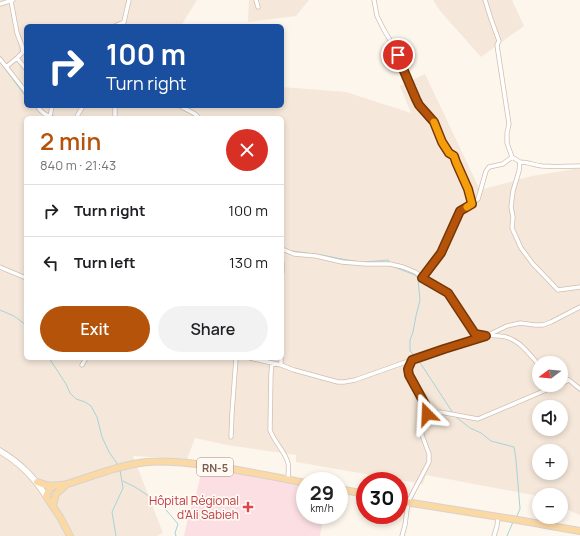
<!DOCTYPE html>
<meta charset="utf-8">
<style>
body{margin:0;font-family:Manrope,sans-serif;background:#f2f2f2;color:#202124;height:100vh;display:flex;flex-direction:column;font-size:15px;white-space:nowrap}
*{box-sizing:border-box;margin:0}
p{font-size:13px;color:#757577}
.icon{flex:none;width:22px;height:22px;fill:none;stroke:currentColor;stroke-width:2;stroke-linecap:round;stroke-linejoin:round}
.map{position:relative;flex:1;overflow:hidden}
.side{position:absolute;left:24px;top:116px;width:260px;height:244px;display:flex;flex-direction:column;background:#fff;border-radius:6px;box-shadow:0 2px 6px #0003}
.side>*{flex:none}
.top-card{position:absolute;left:24px;top:24px;width:260px;height:84px;border-radius:6px;box-shadow:0 2px 6px #0003;background:#1a4fa0;color:#fff;overflow:hidden}
.needle{width:26px;rotate:254deg}
.fabs{position:absolute;left:532px;top:356px;display:grid;gap:8px}
.fabs a{display:grid;place-items:center;width:36px;height:36px;border-radius:50%;background:#fff;box-shadow:0 2px 6px #0003;font-size:20px}
.speed{position:absolute;left:296px;top:472px;display:flex;gap:8px;font-size:20px;font-weight:700;text-align:center}
.speed>*{display:grid;place-content:center;width:52px;height:52px;border-radius:50%;background:#fff;box-shadow:0 2px 6px #0003;line-height:1}
.speed small{font-size:10px;font-weight:400}
.speed .limit{border:6px solid #d22;background:#fff;color:#111}
.pin{position:absolute;display:grid;place-items:center;width:34px;height:34px;color:#fff;margin:-17px;border:2px solid #fff;border-radius:50%;box-shadow:0 1px 4px #0007}
.me{position:absolute;width:44px;margin:-22px;rotate:339deg;stroke-linejoin:round;filter:drop-shadow(0 0 3px #0008)}
.turn{display:flex;align-items:center;gap:14px;height:84px;padding:0 16px;font-size:18px}
.turn .icon{width:52px;height:52px;stroke-width:2.5}
.turn b{display:block;font-size:28px;line-height:34px}
.round{display:grid;place-items:center;flex:none;width:42px;height:42px;border-radius:21px;background:#f2f2f2}
.summary{display:flex;align-items:center;justify-content:space-between;height:68px;padding:0 16px}
h1{font-size:24px;font-weight:600;line-height:30px;color:#b45309}
.action{display:flex;gap:8px;margin-top:auto;padding:8px 16px}
.action a{flex:1;height:46px;border-radius:24px;background:#b45309;color:#fff;font-size:16px;font-weight:600;line-height:46px;text-align:center}
.action a+a{background:#f2f2f2;color:#202124}
ul{padding:0;list-style:none}
li{display:flex;align-items:center;gap:12px;height:52px;padding:0 16px;border-top:1px solid #e0e0e0}
li div{flex:1}
li b{display:block;font-size:15px}
li em{font-style:normal}
.map>svg:first-child{display:block}
.residential{fill:#f5e8da;fill-rule:evenodd}
.medical{fill:#fbdfe3}
.lines{fill:none;stroke-linecap:round;stroke-linejoin:round}
.stream{stroke:#a5d3da;stroke-width:1}
.street-casing{stroke:#d1beb0;stroke-width:5}
.secondary-casing{stroke:#d6c0b0;stroke-width:7}
.primary-casing{stroke:#dad1cd;stroke-width:8}
.street{stroke:#fff;stroke-width:3.5}
.secondary{stroke:#fff;stroke-width:5.5}
.primary{stroke:#fbd9a5;stroke-width:6}
.route-casing{stroke:#753606;stroke-width:10}
.route{stroke:#b45309;stroke-width:7}
.slow{stroke:#f59e0b;stroke-width:7}
.health-dot{fill:#e0444e;stroke:#fffaf3;stroke-width:1.5}
.labels{text-anchor:middle;dominant-baseline:central;stroke-width:3.5;stroke-linejoin:round;paint-order:stroke}
.shield{fill:#fffaf3;stroke:#a28b7f;stroke-width:1}
.shield-label{font-size:11px;font-weight:bold;fill:#7a5c4d}
.health-label{font-size:12px;fill:#be3a42;stroke:#fffaf3;text-anchor:end}
</style>
<div class="map">
<svg width="580" height="536" viewBox="0 0 580 536">
<rect width="100%" height="100%" fill="#fdf6ec"/>
<path class="residential" d="M 0,0 L 197,0 L 181,26 L 26,26 L 26,106 L 282,106 L 282,87 L 346,92 L 411,113 L 400,86 L 425,74 L 480,190 L 532,176 L 580,168 L 580,515 L 561,507 L 561,495 L 539,495 L 539,497 L 533,495 L 426,475 L 423,484 L 296,462 L 296,455 L 227,445 L 195,438 L 187,459 L 133,456 L 163,533 L 157,536 L 0,536 ZM 26,118 L 282,118 L 282,358 L 26,358 ZM 539,363 L 561,363 L 561,385 L 539,385 ZM 539,407 L 561,407 L 561,429 L 539,429 ZM 539,451 L 561,451 L 561,473 L 539,473 Z
M 249,0 L 309,0 L 296,16 L 248,22 Z
M 433,0 L 512,0 L 524,26 L 481,57 L 441,12 Z"/>
<path class="medical" d="M 203,467 L 230,471 L 305,486 L 305,515 L 324,515 L 320,536 L 184,536 L 189,513 L 194,501 Z"/>
<g class="lines">
<path class="stream" d="M 0,62 L 26,97
M 34,106 L 45,117 L 47,118
M 292,251 L 322,255 L 342,259 L 360,262
M 365,262 L 388,260 L 389,262
M 394,267 L 415,275 L 418,279 L 420,300 L 416,316 L 413,332 L 410,340 L 410,351 L 417,358 L 453,413
M 0,310 L 14,316 L 26,325
M 49,358 L 66,384 L 70,393 L 76,399 L 85,402 L 91,406 L 97,417 L 102,437 L 109,452 L 118,465
M 456,417 L 470,428 L 481,433 L 491,441 L 514,447 L 516,460 L 520,509 L 516,518
M 123,481 L 135,487 L 161,504 L 178,524 L 175,533 L 176,536
M 116,536 L 112,512 L 123,488 L 120,470
M 507,536 L 513,522"/>
<g class="street-casing">
<path id="street" d="M 256,0 L 258,7
M 374,0 L 377,16 L 384,30 L 396,50 L 413,93 L 419,105 L 434,123 L 441,142 L 449,153 L 454,157 L 456,162 L 468,189 L 472,204 L 461,211 L 441,253 L 422,278
M 485,0 L 491,19 L 499,41 L 497,45 L 509,124 L 507,133 L 507,143 L 512,157 L 520,162 L 519,171 L 513,191 L 511,207 L 513,217 L 512,228 L 521,248 L 533,264 L 558,290 L 580,287
M 0,4 L 13,0
M 115,26 L 124,22
M 123,26 L 129,0
M 17,58 L 26,69
M 0,59 L 26,92
M 6,67 L 17,58 L 23,52 L 22,46 L 17,33 L 11,1
M 37,106 C 41,112 46,116 53,118
M 180,106 L 195,114 L 198,117 L 198,118
M 50,117 L 52,106
M 76,118 L 83,106
M 115,118 L 115,106
M 520,162 C 528,162 534,165 542,166 C 554,167 567,166 580,166
M 472,204 L 478,199 L 486,171 L 489,167 L 503,164 L 512,157
M 282,249 L 294,254 L 316,256 L 342,262 L 366,264 L 390,264 L 403,267 L 415,272 L 447,293 L 475,334 C 484,336 491,335 500,336 C 518,337 528,353 539,365
M 282,263 L 282,272
M 0,267 L 26,278
M 250,358 L 281,365 L 294,370 L 338,382 L 344,382 L 355,380 L 417,358 L 486,336 L 507,326 L 520,323 L 535,325 L 543,325 L 551,322 L 580,307
M 272,363 L 271,373 L 270,430 C 274,442 285,451 288,463 C 289,468 288,474 288,479
M 82,365 L 86,358
M 281,365 L 281,358
M 561,376 L 569,380 L 580,389
M 561,384 L 569,380
M 425,420 C 430,416 434,414 440,412 L 478,419 L 558,385
M 231,437 L 232,413 L 236,358
M 402,536 L 405,525 L 408,502 L 429,462 L 429,454 L 422,435 L 421,428 L 427,414 L 426,406 L 409,375 L 409,369 L 413,360
M 494,536 L 497,526 L 498,517"/>
</g>
<g class="secondary-casing">
<path id="secondary" d="M 0,451 C 20,463 33,476 46,496"/>
</g>
<g class="primary-casing">
<path id="primary" d="M 37,482 C 48,487 56,486 67,484 C 93,476 120,465 147,462 C 172,460 196,464 220,467 C 249,472 277,477 305,483
M 54,486 L 50,488 L 46,496 L 60,517 L 70,536
M 339,489 L 365,494
M 399,501 L 512,519 L 580,531
M 53,505 L 56,494 L 66,485"/>
</g>
<use href="#street" class="street"/>
<use href="#secondary" class="secondary"/>
<use href="#primary" class="primary"/>
</g>
<g class="lines">
<g class="route-casing">
<path id="route" d="M 398,55 L 404,71 L 416,99 L 419,105 L 434,122 L 442,142 L 449,153 L 454,156 L 456,162 L 468,189 L 472,204 L 460,211 L 441,253 L 422,278 L 448,293 L 475,334 L 486,336 L 444,349 L 412,360 L 408,369 L 409,375 L 426,406 L 427,414"/>
</g>
<use href="#route" class="route"/>
<path class="slow" d="M 434,122 L 442,142 L 449,153 L 454,156 L 456,162 L 468,189 L 472,204 L 467,207"/>
</g>
<path class="health-dot" d="M246 501h4v4h4v4h-4v4h-4v-4h-4v-4h4z"/>
<g class="labels">
<rect class="shield" x="197" y="458" width="36" height="18" rx="3"/>
<g class="shield-label">
<text x="215" y="467">RN-5</text>
</g>
<g class="health-label">
<text x="239" y="500">Hôpital Régional<tspan x="239" dy="14">d'Ali Sabieh</tspan></text>
</g>
</g>
</svg>
<div class="fabs">
<a><svg class="needle" viewBox="-14 -14 28 28"><path d="M0-13l5 13h-10z" fill="#e53935"/><path d="M0 13l5-13h-10z" fill="#757577"/></svg></a>
<a><svg class="icon" aria-label="sound" viewBox="0 0 24 24"><path d="M4 9h4l5-4v14l-5-4H4zM17 9q2 3 0 6"/></svg></a>
<a>+</a>
<a>−</a>
</div>
<div class="speed"><div>29<small>km/h</small></div><div class="limit">30</div></div>
<div class="pin" style="left:398px;top:55px;background:#d93025"><svg class="icon" aria-label="arrive" viewBox="0 0 24 24"><path d="M6 21V4h12l-3 4 3 4H6"/></svg></div>
<svg class="me" style="left:427px;top:414px" viewBox="-20 -20 40 40"><path d="M0-17L14 15 0 8-14 15z" fill="#b45309" stroke="#fff" stroke-width="4"/></svg>
<div class="top-card">
<div class="turn"><svg class="icon" aria-label="right" viewBox="0 0 24 24"><path d="M7 20v-9h11M14 6l5 5-5 5"/></svg><div><b>100 m</b>Turn right</div></div>
</div>
<section class="side">
<div class="summary"><div><h1>2 min</h1><p>840 m · 21:43</p></div><a class="round" style="background:#d93025;color:#fff"><svg class="icon" aria-label="close" viewBox="0 0 24 24"><path d="M6 6l12 12M18 6L6 18"/></svg></a></div>
<ul>
<li><svg class="icon" aria-label="right" viewBox="0 0 24 24"><path d="M7 20v-9h11M14 6l5 5-5 5"/></svg><div><b>Turn right</b></div><em>100 m</em></li>
<li><svg class="icon" aria-label="left" viewBox="0 0 24 24"><path d="M17 20v-9H6M10 6l-5 5 5 5"/></svg><div><b>Turn left</b></div><em>130 m</em></li>
</ul>
<div class="action"><a>Exit</a><a>Share</a></div>
</section>
</div>
